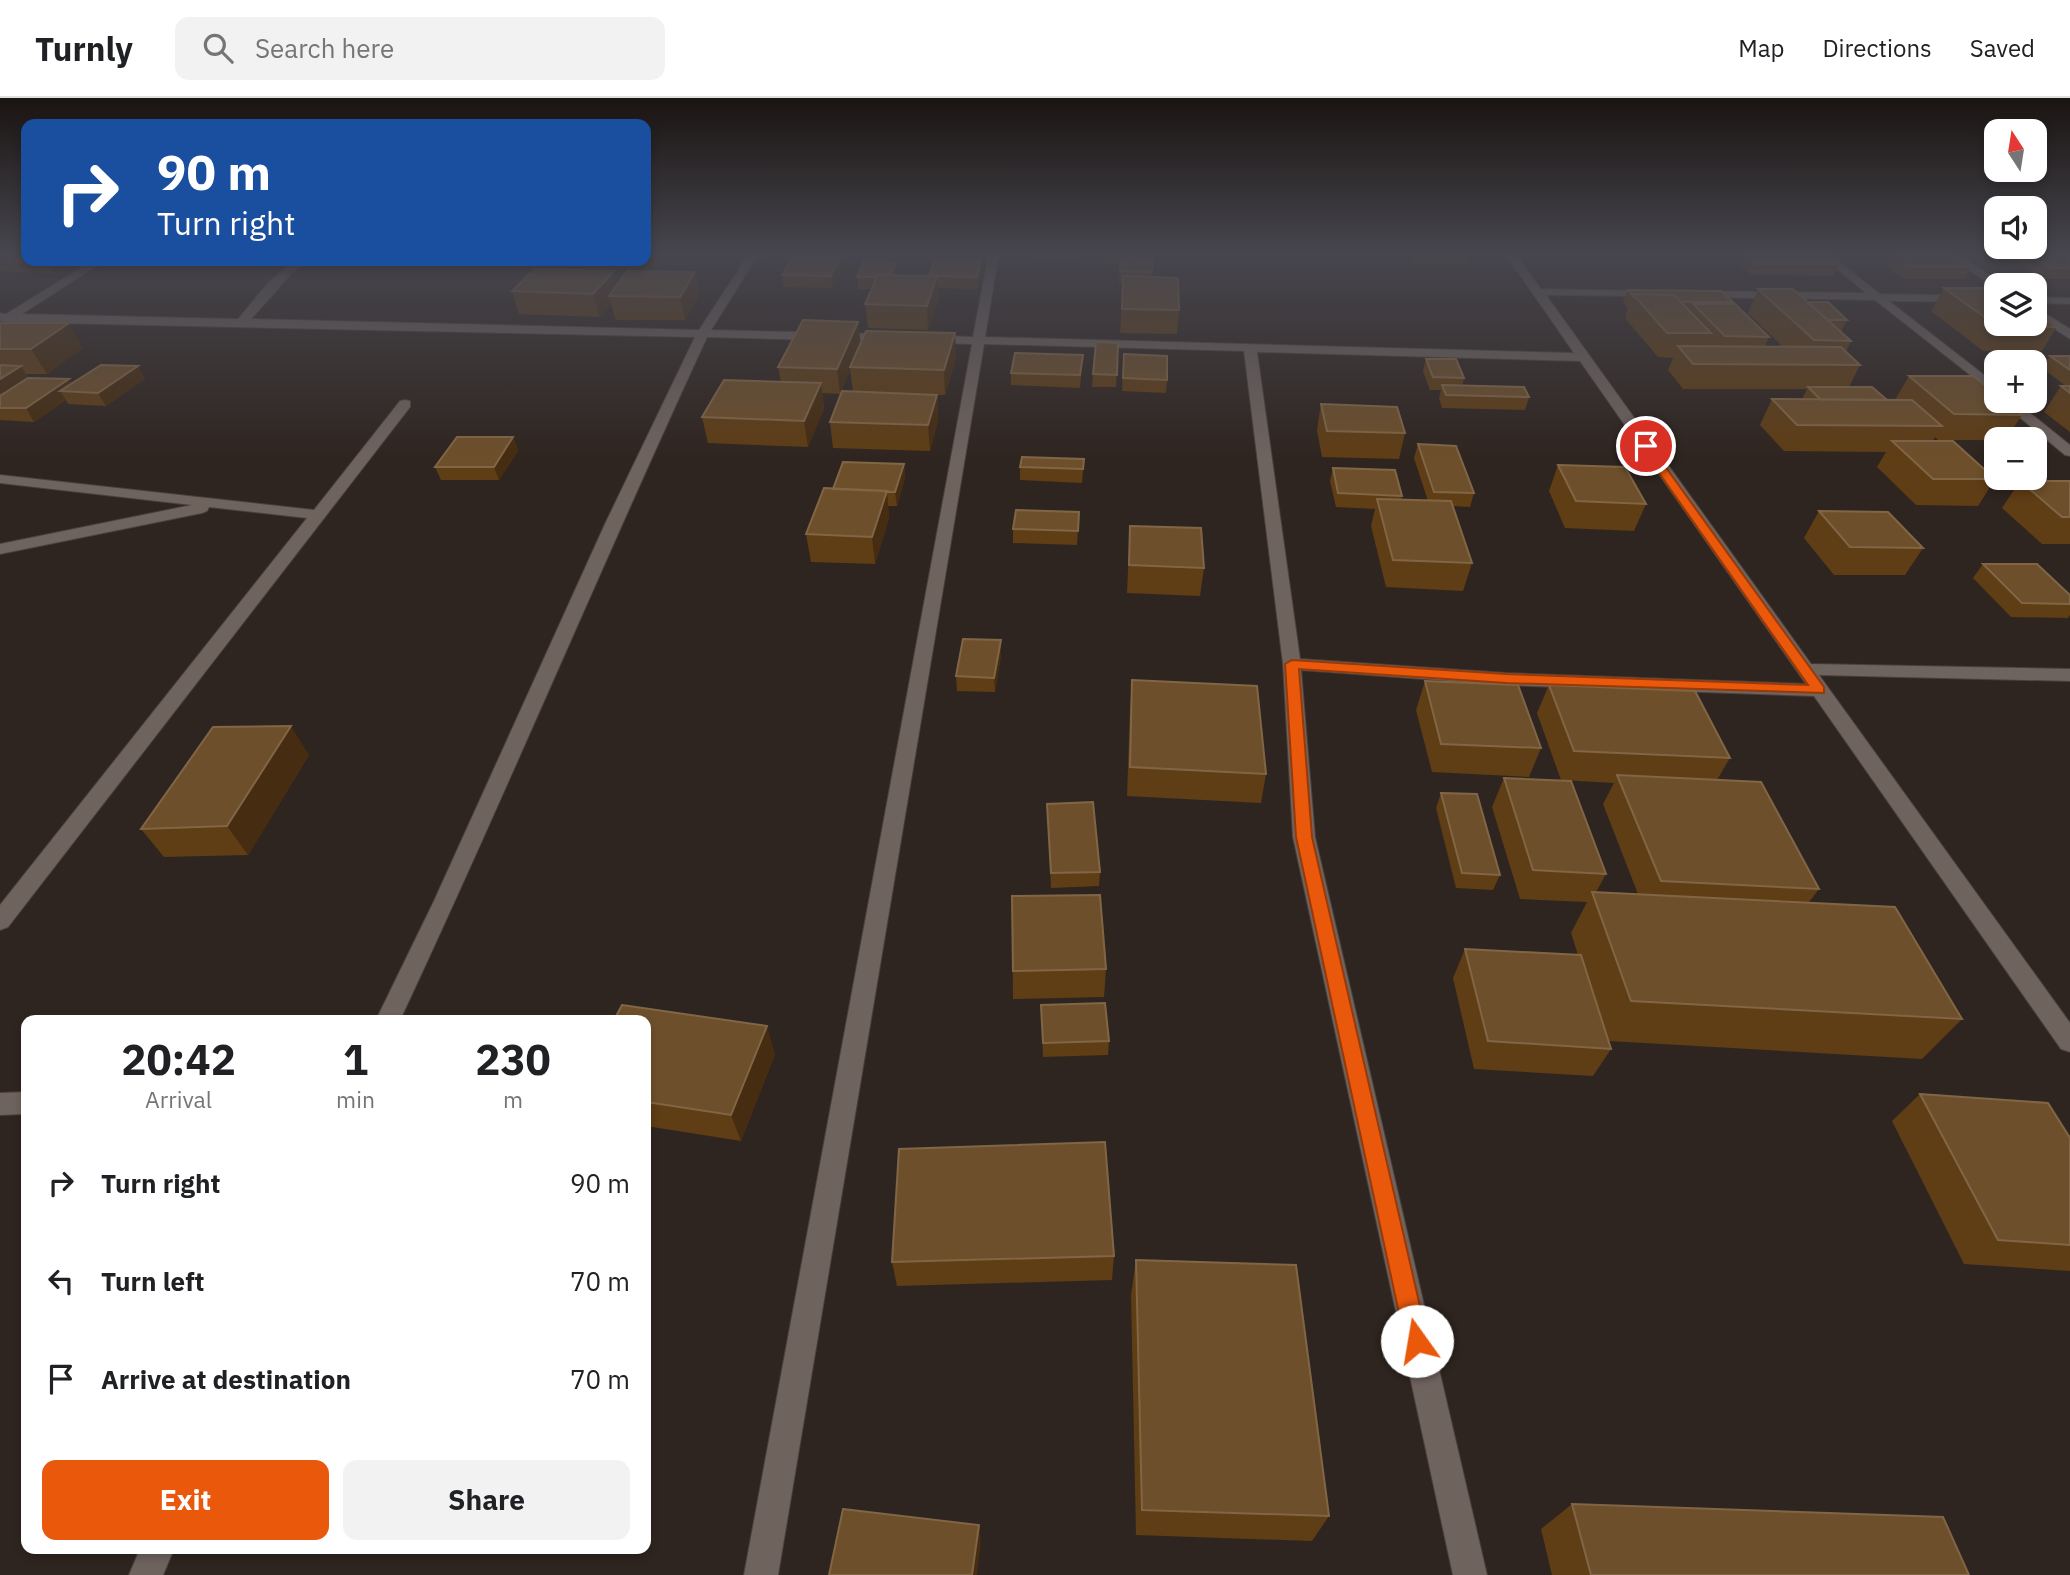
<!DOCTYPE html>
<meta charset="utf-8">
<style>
body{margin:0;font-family:"IBM Plex Sans",sans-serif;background:#f2f2f2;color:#202124;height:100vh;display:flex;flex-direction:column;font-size:26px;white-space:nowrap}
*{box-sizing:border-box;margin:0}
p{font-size:23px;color:#757577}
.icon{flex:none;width:38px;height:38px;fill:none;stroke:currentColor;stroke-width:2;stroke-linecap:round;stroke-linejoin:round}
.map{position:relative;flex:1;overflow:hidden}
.details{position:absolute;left:21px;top:917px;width:630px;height:539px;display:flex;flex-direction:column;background:#fff;border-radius:14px;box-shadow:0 4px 10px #0003}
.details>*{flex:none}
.banner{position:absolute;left:21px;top:21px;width:630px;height:147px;border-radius:14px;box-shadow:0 4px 10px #0003;background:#1a4fa0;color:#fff;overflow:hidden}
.needle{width:46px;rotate:348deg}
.buttons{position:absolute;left:1984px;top:21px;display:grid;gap:14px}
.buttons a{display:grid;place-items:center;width:63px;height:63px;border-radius:14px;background:#fff;box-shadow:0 4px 10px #0003;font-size:35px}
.pin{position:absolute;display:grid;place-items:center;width:60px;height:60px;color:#fff;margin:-30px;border:4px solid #fff;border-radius:50%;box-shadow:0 2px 7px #0007}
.me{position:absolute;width:77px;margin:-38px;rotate:347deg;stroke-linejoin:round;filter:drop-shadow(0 0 5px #0008)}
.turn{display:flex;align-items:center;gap:24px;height:147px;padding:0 21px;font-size:32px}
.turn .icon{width:91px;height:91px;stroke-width:2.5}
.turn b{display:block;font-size:49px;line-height:60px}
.eta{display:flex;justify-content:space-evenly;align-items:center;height:119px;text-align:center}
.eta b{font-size:42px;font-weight:700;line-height:49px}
.cta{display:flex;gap:14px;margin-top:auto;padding:14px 21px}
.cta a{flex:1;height:80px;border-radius:14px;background:#ea580c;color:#fff;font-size:28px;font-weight:700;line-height:80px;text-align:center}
.cta a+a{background:#f2f2f2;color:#202124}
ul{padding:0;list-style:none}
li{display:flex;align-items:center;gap:21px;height:98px;padding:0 21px}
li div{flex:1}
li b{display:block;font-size:26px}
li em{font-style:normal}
header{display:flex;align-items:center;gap:42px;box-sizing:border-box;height:98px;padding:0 35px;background:#fff;border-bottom:2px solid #e0e0e0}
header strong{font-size:33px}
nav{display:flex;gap:38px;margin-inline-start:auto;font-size:24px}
.search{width:490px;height:63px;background:#f2f2f2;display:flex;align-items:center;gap:18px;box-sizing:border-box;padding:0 24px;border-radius:14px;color:#757577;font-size:26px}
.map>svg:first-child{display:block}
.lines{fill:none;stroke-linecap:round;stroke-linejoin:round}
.minor-casing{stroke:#49403d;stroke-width:2}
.minor{fill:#6f635e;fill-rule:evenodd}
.wall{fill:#5f3d15}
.shaded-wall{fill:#462c10}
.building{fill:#6e4f2b;stroke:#816646;stroke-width:2}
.route{fill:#ea580c;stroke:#983908;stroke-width:2}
</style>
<header>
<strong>Turnly</strong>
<div class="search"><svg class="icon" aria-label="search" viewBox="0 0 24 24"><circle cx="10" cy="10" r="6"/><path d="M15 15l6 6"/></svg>Search here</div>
<nav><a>Map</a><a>Directions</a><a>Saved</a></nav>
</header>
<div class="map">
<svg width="2070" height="1477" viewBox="0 0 2070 1477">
<rect width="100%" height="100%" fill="#2f2520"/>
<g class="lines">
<g class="minor-casing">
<path id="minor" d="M 750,154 L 760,154 L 711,232 L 890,236 L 896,240 L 890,244 L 707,239 C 602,466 506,696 400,922 L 376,922 L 434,803 L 605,426 L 695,239 L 7,224 L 0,223 L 0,215 L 6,216 L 92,163 L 104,163 L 22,216 L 238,221 C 256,201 279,163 308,163 L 292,175 L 251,221 L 699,232 Z
M 989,154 L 999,154 L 985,239 L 1574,255 L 1504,154 L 1514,154 L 1541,191 L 1656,193 L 1658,195 L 1652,198 L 1546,197 L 1811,566 L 2070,571 L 2070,583 L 1819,577 L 2070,925 L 2070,954 L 2061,951 L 1814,598 L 1506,587 L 1301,572 L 1315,739 L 1487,1477 L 1453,1477 L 1293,739 L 1283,566 L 1244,253 L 984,246 L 778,1477 L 744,1477 L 972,246 L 926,245 L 920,241 L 926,237 L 973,239 ZM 1257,254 L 1580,263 L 1806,586 L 1506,575 L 1300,561 Z
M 1816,154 L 1827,154 L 1880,196 L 1997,198 L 1997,204 L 1889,203 L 1997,287 L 1997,298 L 1875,202 L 1699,199 L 1693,196 L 1699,193 L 1866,195 Z
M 1942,154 L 1954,154 L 2004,187 L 1994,189 Z
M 2035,199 L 2070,200 L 2070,206 L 2035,205 Z
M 2035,209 L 2070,231 L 2070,241 L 2035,218 Z
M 405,302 L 410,303 L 410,309 L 8,829 L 0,832 L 0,807 L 307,420 L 209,409 L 207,413 L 202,415 L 0,456 L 0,446 L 192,407 L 0,385 L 0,377 L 314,412 L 400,303 Z
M 2000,303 L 2015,303 L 2070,347 L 2070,358 L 2065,357 Z
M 26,994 L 26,1016 L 0,1017 L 0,995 Z
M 140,1451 L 174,1451 L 163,1477 L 129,1477 Z"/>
</g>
<use href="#minor" class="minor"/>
</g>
<path class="wall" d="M 0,154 L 76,165 L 53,176 L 1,173 L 0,171 Z
M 1033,154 L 1079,154 L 1078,163 L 1033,162 Z
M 1099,154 L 1154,154 L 1153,166 L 1152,166 L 1152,179 L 1179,212 L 1177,236 L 1120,235 L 1123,185 L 1119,185 L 1120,166 L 1098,165 Z
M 1409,154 L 1471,154 L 1467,167 L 1414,166 Z
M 1997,154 L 2070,154 L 2070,181 L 2043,181 L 2018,165 L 2020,161 L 2008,161 Z
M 1890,155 L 1971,169 L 1965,181 L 1903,181 L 1884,166 Z
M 1745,157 L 1839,166 L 1833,178 L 1751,177 L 1740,168 Z
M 841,172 L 832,190 L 784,189 L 782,177 Z
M 695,174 L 699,197 L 685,222 L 616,222 L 611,206 L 600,219 L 519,216 L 512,193 L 617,187 Z
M 982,174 L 977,191 L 938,190 L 939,201 L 928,232 L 868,230 L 865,206 L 872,191 L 858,191 L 857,179 L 897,176 L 896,177 L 929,178 Z
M 1944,190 L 2057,229 L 2042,253 L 1983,253 L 1931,213 Z
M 1758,191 L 1808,204 L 1847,222 L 1841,234 L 1851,243 L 1846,254 L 1860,267 L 1849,289 L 1887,302 L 1895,302 L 1909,278 L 2022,317 L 2006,341 L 1997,341 L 1997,342 L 1938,342 L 1935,339 L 1933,343 L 1995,381 L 1978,408 L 1916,407 L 1877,369 L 1886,354 L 1784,353 L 1760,327 L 1772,301 L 1802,301 L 1807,291 L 1683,291 L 1668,272 L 1673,260 L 1658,259 L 1625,220 L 1628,210 L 1623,204 L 1628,192 L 1733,204 L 1732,206 L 1769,239 L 1765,248 L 1782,248 L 1748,215 Z
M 858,224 L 860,245 L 956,260 L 945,297 L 937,297 L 938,322 L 930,353 L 833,350 L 830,324 L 853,294 L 850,272 L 840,296 L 822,295 L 824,310 L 808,349 L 708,345 L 702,319 L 781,284 L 778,269 Z
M 0,225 L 83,250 L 47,276 L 26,276 L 29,280 L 72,286 L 138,268 L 145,281 L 106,308 L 68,306 L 66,302 L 34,324 L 0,322 Z
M 1118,245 L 1116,289 L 1092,289 L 1093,276 Z
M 1124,256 L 1167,282 L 1166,295 L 1122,293 Z
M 1083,257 L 1080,290 L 1011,287 L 1011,275 Z
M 2050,258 L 2070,258 L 2070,334 L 2044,314 L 2061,288 L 2066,288 L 2042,270 Z
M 1426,261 L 1464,280 L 1462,288 L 1529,299 L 1525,312 L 1442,310 L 1439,300 L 1441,292 L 1430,292 L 1423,273 Z
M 1321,306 L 1405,335 L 1399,361 L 1322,359 L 1317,332 Z
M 513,339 L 518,353 L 499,382 L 441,382 L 435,369 Z
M 1418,346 L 1474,395 L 1470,409 L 1452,408 L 1472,465 L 1463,493 L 1386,489 L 1371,428 L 1375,411 L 1336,409 L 1330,383 L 1333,370 L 1402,398 L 1401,402 L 1428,403 L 1414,360 Z
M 1084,361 L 1082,385 L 1020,382 L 1020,369 Z
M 904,366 L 905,380 L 897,408 L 888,408 L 889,420 L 875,466 L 811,464 L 806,436 L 833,391 Z
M 1558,367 L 1646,406 L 1634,433 L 1565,430 L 1549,393 Z
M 2020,383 L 2070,383 L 2070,446 L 2042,446 L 2002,410 Z
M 1819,413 L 1923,450 L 1905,477 L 1834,477 L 1804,440 Z
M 1079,414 L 1077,447 L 1013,445 L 1013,431 Z
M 1130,428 L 1204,470 L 1200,498 L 1127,495 Z
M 1983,466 L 2070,497 L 2070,517 L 2068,520 L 2011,519 L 1973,480 Z
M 1001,557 L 995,594 L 957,593 L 956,578 Z
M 1132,582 L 1266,676 L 1261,705 L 1127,698 L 1130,611 Z
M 1425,583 L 1541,650 L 1529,679 L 1432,674 L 1416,612 Z
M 1549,587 L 1730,660 L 1717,682 L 1819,791 L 1809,804 L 1962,921 L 1922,961 L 1609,943 L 1611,951 L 1593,978 L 1474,971 L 1453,880 L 1465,851 L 1578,857 L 1571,835 L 1587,804 L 1520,801 L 1492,709 L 1504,680 L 1606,776 L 1596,794 L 1638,796 L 1603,706 L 1614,685 L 1561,682 L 1537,615 Z
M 309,657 L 248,757 L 164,759 L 141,731 Z
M 1441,695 L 1500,777 L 1493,792 L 1456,790 L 1436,710 Z
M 1047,706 L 1100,774 L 1099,788 L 1051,790 Z
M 1012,798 L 1106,871 L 1104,899 L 1013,901 Z
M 1041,907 L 1109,943 L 1108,957 L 1043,959 Z
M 646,922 L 775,956 L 741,1043 L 646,1028 Z
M 1920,996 L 2070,1040 L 2070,1173 L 1964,1166 L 1892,1023 Z
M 1114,1158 L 1112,1182 L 897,1188 L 892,1164 Z
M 1136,1162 L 1329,1418 L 1312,1443 L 1136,1437 L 1131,1197 Z
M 1572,1406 L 1969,1477 L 1552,1477 L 1541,1431 Z"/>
<path class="shaded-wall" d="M 840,160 L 841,172 L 832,190 L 831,178 Z
M 50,163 L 75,163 L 76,165 L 53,176 L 46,165 Z
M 981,163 L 982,174 L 977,191 L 977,179 Z
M 896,164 L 897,176 L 890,191 L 889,180 Z
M 614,173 L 619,196 L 609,198 L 611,206 L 600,219 L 593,196 Z
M 695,174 L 699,197 L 685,222 L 680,199 Z
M 937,178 L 939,201 L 928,232 L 927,208 Z
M 858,224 L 861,248 L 850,269 L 850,272 L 840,296 L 837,271 Z
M 69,225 L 83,250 L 47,276 L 31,251 Z
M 955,235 L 956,260 L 945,297 L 944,272 Z
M 21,268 L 29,281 L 2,298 L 0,294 L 0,281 Z
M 138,268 L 145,281 L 106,308 L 98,295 Z
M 69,281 L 77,294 L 60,293 L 66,302 L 34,324 L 26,310 Z
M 821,285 L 824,310 L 808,349 L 804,323 Z
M 937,297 L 938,322 L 930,353 L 928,327 Z
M 513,339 L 518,353 L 499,382 L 494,369 Z
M 904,366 L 905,380 L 897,408 L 895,394 Z
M 887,393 L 889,420 L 875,466 L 872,439 Z
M 1001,542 L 1001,557 L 995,594 L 994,580 Z
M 291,628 L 309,657 L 248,757 L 227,728 Z
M 767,928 L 775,956 L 741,1043 L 731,1017 Z
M 979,1427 L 981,1444 L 977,1477 L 972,1477 Z"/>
<path class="building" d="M 11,154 L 26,154 L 26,163 L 50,163 L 46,165 L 0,162 L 0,159 Z
M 1101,154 L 1154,154 L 1154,155 Z
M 2024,154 L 2070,154 L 2070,170 L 2050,170 Z
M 1890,155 L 1950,155 L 1971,169 L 1909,169 Z
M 1745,157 L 1827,157 L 1839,166 L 1755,166 Z
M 793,159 L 840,160 L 831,178 L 782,177 Z
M 935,161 L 981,163 L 977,179 L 929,178 Z
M 1121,161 L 1152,162 L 1152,174 L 1120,173 Z
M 864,163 L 896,164 L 890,177 L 878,177 L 877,179 L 857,179 Z
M 535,171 L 614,173 L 593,196 L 512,193 Z
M 627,173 L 695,174 L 680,199 L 609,198 Z
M 878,177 L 937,178 L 927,208 L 865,206 Z
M 1123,178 L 1178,180 L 1179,212 L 1122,211 Z
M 1944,190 L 1997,190 L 1997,226 L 2035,226 L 2035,214 L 2057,229 L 1997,228 Z
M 1758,191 L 1793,191 L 1851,243 L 1814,242 Z
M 1628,192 L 1721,193 L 1733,204 L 1681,204 L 1674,197 L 1633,196 L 1633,198 Z
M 1633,196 L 1674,197 L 1711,235 L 1667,235 Z
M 1808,204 L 1828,204 L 1847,222 L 1827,222 Z
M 1693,206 L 1735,206 L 1769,239 L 1725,238 Z
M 803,222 L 858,224 L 837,271 L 778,269 Z
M 0,225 L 69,225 L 31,251 L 0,251 Z
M 866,233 L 955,235 L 944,272 L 850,269 Z
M 1096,244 L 1118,245 L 1117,277 L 1093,276 Z
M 1678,248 L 1841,249 L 1860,267 L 1693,266 Z
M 1015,255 L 1083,257 L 1080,277 L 1011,275 Z
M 1124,256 L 1167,258 L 1167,282 L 1123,280 Z
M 2050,258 L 2070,258 L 2070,272 Z
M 1426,261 L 1456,261 L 1464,280 L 1433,279 Z
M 0,267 L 21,268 L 0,281 Z
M 101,267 L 138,268 L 98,295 L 60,293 Z
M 1909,278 L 1973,278 L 1997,297 L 1997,303 L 2004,303 L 2022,317 L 1954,316 Z
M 28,280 L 69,281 L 26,310 L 0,310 L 0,298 Z
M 724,282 L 821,285 L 804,323 L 702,319 Z
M 1442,287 L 1524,289 L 1529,299 L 1446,297 Z
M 2061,288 L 2070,288 L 2070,295 Z
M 1808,289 L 1872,289 L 1887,302 L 1821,302 Z
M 842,293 L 937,297 L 928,327 L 830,324 Z
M 1772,301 L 1912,302 L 1942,328 L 1797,327 Z
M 1321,306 L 1397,309 L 1405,335 L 1327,333 Z
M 457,339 L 513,339 L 494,369 L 435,369 Z
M 1892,343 L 1953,343 L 1995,381 L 1933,381 Z
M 1418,346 L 1456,348 L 1474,395 L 1434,394 Z
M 1022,359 L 1084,361 L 1083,371 L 1020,369 Z
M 843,364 L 904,366 L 895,394 L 886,394 L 887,393 L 833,391 Z
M 1558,367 L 1625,369 L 1646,406 L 1576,403 Z
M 1333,370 L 1395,372 L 1402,398 L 1338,395 Z
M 2020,383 L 2070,383 L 2070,419 L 2062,419 Z
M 824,390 L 887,393 L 872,439 L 806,436 Z
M 1377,401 L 1451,403 L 1472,465 L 1393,462 Z
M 1016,412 L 1079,414 L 1078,433 L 1013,431 Z
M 1819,413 L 1888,414 L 1923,450 L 1850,449 Z
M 1130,428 L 1201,430 L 1204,470 L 1129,467 Z
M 1983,466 L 2037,466 L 2070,497 L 2070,506 L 2022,505 Z
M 963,541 L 1001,542 L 994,580 L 956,578 Z
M 1132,582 L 1257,588 L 1266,676 L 1130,669 Z
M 1425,583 L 1518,587 L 1541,650 L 1441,646 Z
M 1549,587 L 1695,593 L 1730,660 L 1574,653 Z
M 291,628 L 227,728 L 141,731 L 213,629 Z
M 1617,677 L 1761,684 L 1819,791 L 1661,783 Z
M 1504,680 L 1571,683 L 1606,776 L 1533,772 Z
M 1441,695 L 1477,696 L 1500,777 L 1462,775 Z
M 1093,704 L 1100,774 L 1051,775 L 1047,706 Z
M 1592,794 L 1895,809 L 1962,921 L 1631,903 Z
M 1100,797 L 1106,871 L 1013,873 L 1012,798 Z
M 1465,851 L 1581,857 L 1611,951 L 1488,943 Z
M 1105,905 L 1109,943 L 1043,945 L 1041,907 Z
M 622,907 L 767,928 L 731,1017 L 646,1004 L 646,922 L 614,922 Z
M 1920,996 L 2048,1005 L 2070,1040 L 2070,1147 L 1998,1142 Z
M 1105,1044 L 1114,1158 L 892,1164 L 899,1051 Z
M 1136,1162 L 1296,1167 L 1329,1418 L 1142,1412 Z
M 1572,1406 L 1943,1419 L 1969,1477 L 1591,1477 Z
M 843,1411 L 979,1427 L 972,1477 L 829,1477 Z"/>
<linearGradient id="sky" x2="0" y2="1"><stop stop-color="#1a1412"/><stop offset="0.43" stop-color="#47464e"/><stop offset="1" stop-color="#47464e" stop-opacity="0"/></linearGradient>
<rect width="2070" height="360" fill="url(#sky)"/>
<path class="route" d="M 1646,345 L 1649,346 L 1824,589 L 1824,595 L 1506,585 L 1299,571 L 1312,739 L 1428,1243 L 1425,1251 L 1417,1254 L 1409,1251 L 1405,1243 L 1296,739 L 1285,566 L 1292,562 L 1506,576 L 1808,587 L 1640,348 Z"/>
</svg>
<div class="buttons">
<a><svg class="needle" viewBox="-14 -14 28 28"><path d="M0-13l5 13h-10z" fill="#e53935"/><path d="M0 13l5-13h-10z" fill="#757577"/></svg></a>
<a><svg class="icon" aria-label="sound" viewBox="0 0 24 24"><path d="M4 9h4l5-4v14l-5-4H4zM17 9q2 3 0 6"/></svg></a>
<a><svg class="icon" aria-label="layers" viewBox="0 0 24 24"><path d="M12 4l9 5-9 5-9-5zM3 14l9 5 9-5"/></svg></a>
<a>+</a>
<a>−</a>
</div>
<div class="pin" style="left:1646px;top:348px;background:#d93025"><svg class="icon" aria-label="arrive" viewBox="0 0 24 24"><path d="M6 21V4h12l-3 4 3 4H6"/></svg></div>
<svg class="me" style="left:1417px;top:1243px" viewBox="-20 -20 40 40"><circle r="19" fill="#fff"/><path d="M0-13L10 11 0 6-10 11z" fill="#ea580c"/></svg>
<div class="banner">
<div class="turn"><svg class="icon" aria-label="right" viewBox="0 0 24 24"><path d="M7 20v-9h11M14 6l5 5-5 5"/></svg><div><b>90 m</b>Turn right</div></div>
</div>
<section class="details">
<div class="eta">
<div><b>20:42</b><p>Arrival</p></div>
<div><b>1</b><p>min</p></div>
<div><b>230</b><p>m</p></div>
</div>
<ul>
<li><svg class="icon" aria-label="right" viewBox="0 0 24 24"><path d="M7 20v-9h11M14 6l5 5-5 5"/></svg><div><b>Turn right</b></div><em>90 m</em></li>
<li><svg class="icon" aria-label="left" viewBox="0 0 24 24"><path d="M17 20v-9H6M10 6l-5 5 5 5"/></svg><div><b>Turn left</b></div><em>70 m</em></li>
<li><svg class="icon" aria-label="arrive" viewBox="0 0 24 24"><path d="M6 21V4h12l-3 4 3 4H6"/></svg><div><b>Arrive at destination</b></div><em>70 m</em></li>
</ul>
<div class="cta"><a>Exit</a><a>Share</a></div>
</section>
</div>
